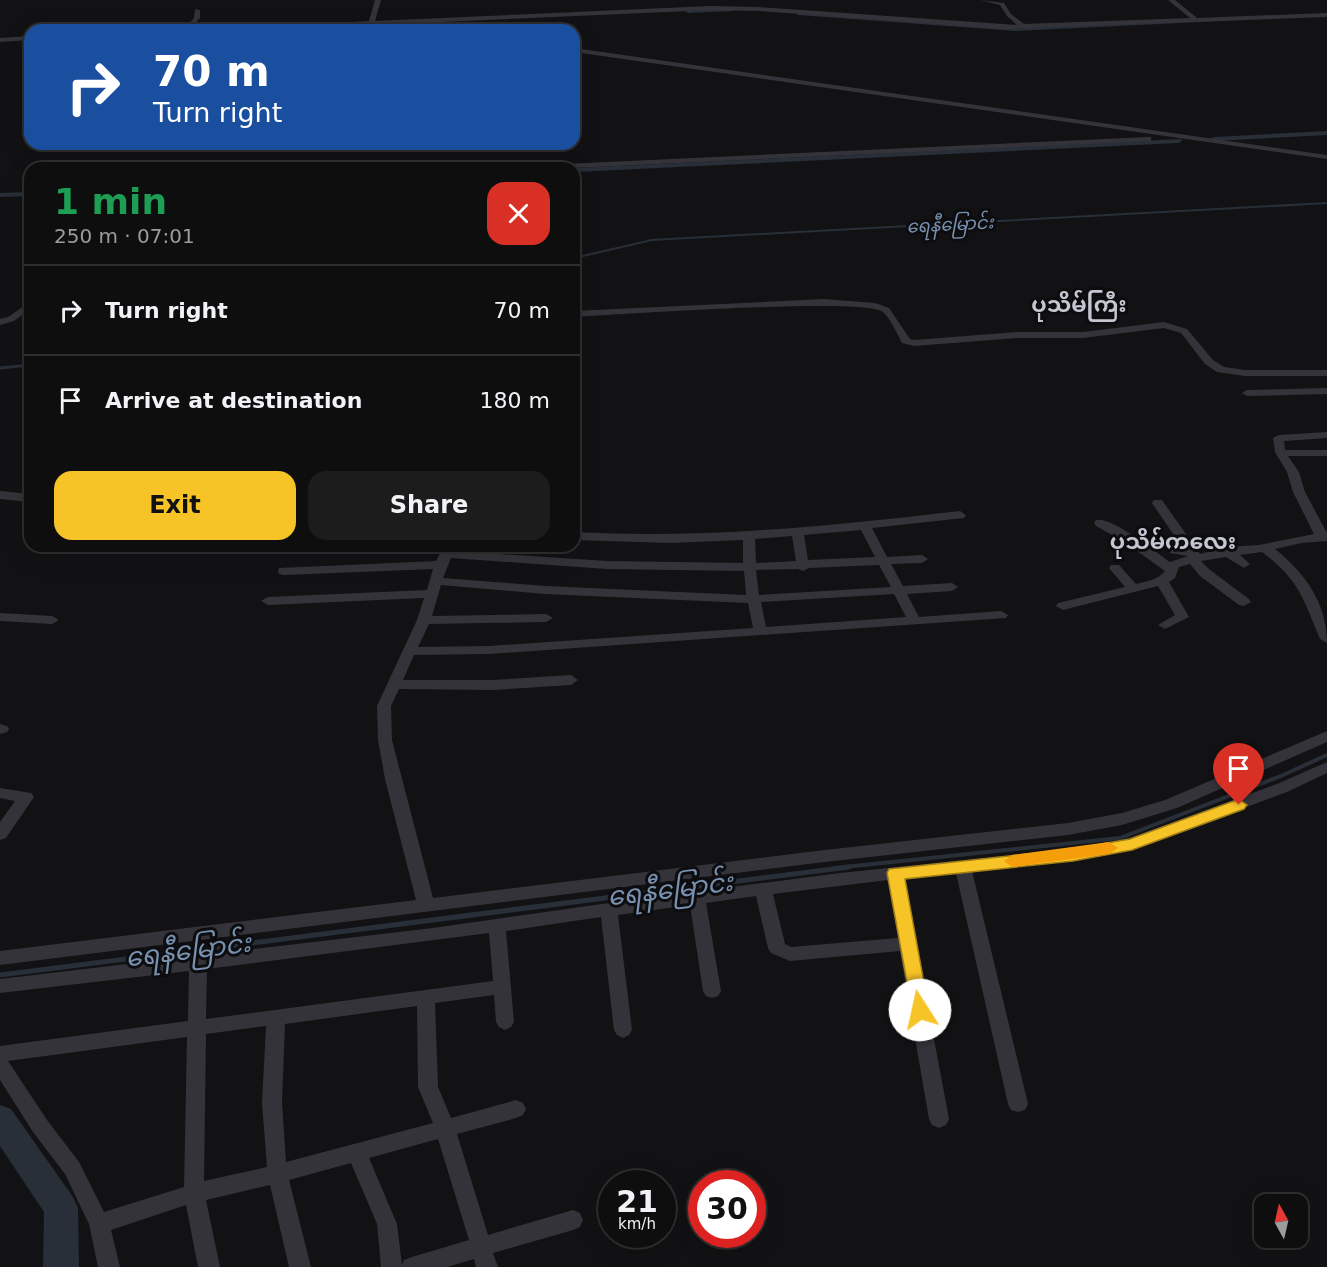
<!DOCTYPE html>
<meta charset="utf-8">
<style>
body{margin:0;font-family:"DejaVu Sans","Noto Sans Myanmar",sans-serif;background:#1c1c1d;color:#f1f3f6;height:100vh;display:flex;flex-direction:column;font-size:22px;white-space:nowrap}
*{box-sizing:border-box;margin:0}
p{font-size:20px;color:#9b9c9e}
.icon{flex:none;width:33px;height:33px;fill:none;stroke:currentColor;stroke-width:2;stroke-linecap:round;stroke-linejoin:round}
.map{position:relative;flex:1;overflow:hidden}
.details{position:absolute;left:24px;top:162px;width:556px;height:390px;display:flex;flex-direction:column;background:#0e0e0f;border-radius:18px;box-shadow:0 6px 24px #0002,0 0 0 2px #2e2e2f}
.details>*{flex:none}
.top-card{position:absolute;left:24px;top:24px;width:556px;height:126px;border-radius:18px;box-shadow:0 6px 24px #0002,0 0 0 2px #2e2e2f;background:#1a4fa0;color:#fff;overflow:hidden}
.needle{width:39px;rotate:352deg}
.fabs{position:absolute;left:1254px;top:1194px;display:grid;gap:12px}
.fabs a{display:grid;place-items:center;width:54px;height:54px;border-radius:12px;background:#0e0e0f;box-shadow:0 6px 24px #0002,0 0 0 2px #2e2e2f;font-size:30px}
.speed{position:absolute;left:598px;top:1170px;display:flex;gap:12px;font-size:30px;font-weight:700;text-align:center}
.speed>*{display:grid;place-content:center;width:78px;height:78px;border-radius:50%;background:#0e0e0f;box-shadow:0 6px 24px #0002,0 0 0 2px #2e2e2f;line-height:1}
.speed small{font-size:15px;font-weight:400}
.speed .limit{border:9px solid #d22;background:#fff;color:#111}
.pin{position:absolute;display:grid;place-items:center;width:51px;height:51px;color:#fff;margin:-62px -26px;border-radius:50% 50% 50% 0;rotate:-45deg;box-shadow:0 0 6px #0007}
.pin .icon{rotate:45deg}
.me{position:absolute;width:66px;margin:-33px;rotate:350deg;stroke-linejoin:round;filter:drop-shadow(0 0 4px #0008)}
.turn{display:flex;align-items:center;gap:21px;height:126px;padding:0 30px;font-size:27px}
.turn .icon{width:78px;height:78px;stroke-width:2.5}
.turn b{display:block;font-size:42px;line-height:51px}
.round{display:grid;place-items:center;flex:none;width:63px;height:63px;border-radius:18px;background:#1c1c1d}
.summary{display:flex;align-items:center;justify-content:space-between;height:102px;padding:0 30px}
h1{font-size:36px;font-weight:800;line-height:45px;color:#1e9e55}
.button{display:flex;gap:12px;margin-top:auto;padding:12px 30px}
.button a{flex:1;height:69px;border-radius:18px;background:#f7c427;color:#111;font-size:24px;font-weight:800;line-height:69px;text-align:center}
.button a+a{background:#1c1c1d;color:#f1f3f6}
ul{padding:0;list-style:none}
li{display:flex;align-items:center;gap:18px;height:90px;padding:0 30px;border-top:2px solid #2e2e2f}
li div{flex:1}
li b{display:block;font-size:22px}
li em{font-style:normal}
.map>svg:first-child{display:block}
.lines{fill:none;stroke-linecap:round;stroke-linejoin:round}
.stream-far3{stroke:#282f38;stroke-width:2}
.stream-far2{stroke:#282f38;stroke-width:3}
.stream-far1{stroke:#282f38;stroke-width:4}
.stream{stroke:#282f38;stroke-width:5}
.canal{fill:#282f38;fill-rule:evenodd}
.river{fill:#282f38;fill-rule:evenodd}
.minor{fill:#333339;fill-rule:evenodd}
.route{fill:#f7c427;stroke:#a17f19;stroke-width:1.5}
.slow{fill:#f59e0b}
.labels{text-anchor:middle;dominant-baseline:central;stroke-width:6;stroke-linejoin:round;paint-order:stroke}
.far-water-label{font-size:18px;font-style:italic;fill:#7891b1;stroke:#0d0d0f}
.far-district-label{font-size:22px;font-weight:bold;fill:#c4c6d1;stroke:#0d0d0f}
.quarter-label{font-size:22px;font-weight:bold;fill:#c4c6d1;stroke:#0d0d0f}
.near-water-label{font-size:26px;font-style:italic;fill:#7891b1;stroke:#0d0d0f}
</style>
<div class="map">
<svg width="1327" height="1267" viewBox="0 0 1327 1267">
<rect width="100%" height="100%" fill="#121214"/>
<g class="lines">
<path class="stream-far3" d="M 574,258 L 652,240 L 1327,203"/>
<path class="stream-far2" d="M 0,368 L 30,365"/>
<path class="stream-far1" d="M 835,868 L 1120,838 L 1281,776 L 1327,755"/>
<path class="stream" d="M 0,975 L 849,867"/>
<path class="canal" d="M 732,8 L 734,11 L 688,13 L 685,11 Z
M 799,12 L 1016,27 L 1259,17 L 1262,19 L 1016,31 L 797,15 Z
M 323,25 L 321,28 L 238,30 L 241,28 Z
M 1327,131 L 1327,135 L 1214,141 L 1210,139 L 1214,137 Z
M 1181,139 L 1182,141 L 1178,143 L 574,172 L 574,168 L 573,168 Z
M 30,192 L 30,196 L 0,197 L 0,193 Z"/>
<path class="river" d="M 0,1105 L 11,1109 L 73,1197 L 78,1208 L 79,1267 L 43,1267 L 44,1212 L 0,1146 Z"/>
<path class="minor" d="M 375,0 L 381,0 L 375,21 L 711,6 L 758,7 L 1017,25 L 1007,16 L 1000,5 L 980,0 L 1004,3 L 1011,14 L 1024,24 L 1190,18 L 1168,0 L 1175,0 L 1197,18 L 1327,13 L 1327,17 L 1004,29 L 758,11 L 711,10 L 374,25 L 379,27 L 376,29 L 369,27 L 368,25 L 215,30 L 369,21 Z
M 195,9 L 200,10 L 200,18 L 189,30 L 183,30 L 194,18 Z
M 30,36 L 30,40 L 0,42 L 0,38 Z
M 574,48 L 1327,155 L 1327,159 L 574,52 Z
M 1148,137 L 1151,137 L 1151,141 L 571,168 L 517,168 L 521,166 Z
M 824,299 L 875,303 L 889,308 L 910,339 L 914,340 L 1017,332 L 1083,332 L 1164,322 L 1187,329 L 1213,360 L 1224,367 L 1245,370 L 1327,370 L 1327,376 L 1245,376 L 1217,372 L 1205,364 L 1181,333 L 1164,328 L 1083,338 L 1017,338 L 914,346 L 902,343 C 897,334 891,319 883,312 C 864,297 615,315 574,317 L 574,311 Z
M 30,302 L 30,309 L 14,321 L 0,325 L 0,319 L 8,317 Z
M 1327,388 L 1327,394 L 1247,396 L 1242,393 L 1247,390 Z
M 1327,432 L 1327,438 L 1284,441 L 1285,450 L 1327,450 L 1327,456 L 1288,456 L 1299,472 L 1305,492 L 1327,533 L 1327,541 L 1302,543 L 1275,549 C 1305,573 1327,603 1327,643 L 1320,639 C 1303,598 1299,580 1262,552 L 1240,555 L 1250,564 L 1244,568 L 1226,557 L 1201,561 L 1210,570 L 1249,599 L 1251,602 L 1244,606 L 1239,605 L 1200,576 L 1190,564 L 1179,567 L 1175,578 L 1169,582 L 1189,617 L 1165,629 L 1158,625 L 1175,615 L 1158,586 L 1063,610 L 1056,606 L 1058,603 L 1125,587 L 1109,568 L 1111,565 L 1119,565 L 1136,584 C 1147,581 1158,580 1165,571 L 1123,541 L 1096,526 L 1094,523 L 1096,520 C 1113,517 1155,552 1170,562 L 1188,556 L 1170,553 L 1159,543 L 1165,539 L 1182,547 L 1152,503 L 1154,500 L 1162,500 L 1200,554 L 1227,547 L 1259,545 L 1314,534 L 1293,492 L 1287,472 L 1275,452 L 1273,438 L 1279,435 Z
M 0,491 L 30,494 L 30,502 L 0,499 Z
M 960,511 L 966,515 L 964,518 L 872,528 L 887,557 L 922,555 L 928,559 L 922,563 L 891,564 L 903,586 L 952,583 L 958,587 L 952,591 L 907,594 L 919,617 L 1001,611 L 1008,615 L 1006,618 L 489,654 L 414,655 L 403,680 L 493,680 L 571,675 L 578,680 L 571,685 L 493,690 L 399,689 L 391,706 L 392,740 L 433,898 L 816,851 L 1068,823 L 1122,813 L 1165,800 L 1327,731 L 1327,742 L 1177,808 L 1122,825 L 1068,835 L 816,863 L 0,965 L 0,951 L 416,900 L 385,779 L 378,740 L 377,706 L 417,620 L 424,598 L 268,605 L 261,601 L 268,597 L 427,590 L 433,569 L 284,575 L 279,574 L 278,571 L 279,568 L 436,561 L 444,546 L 456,546 L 454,551 L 607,561 L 743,563 L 743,540 L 670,543 L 574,540 L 574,532 C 704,539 831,526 960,511 ZM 861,530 L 875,557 L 808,560 L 804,535 ZM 792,536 L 796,561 L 756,563 L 755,539 ZM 451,558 L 607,569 L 744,571 L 746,595 L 545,586 L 443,578 ZM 879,565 L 891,587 L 759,595 L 756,570 L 798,569 L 803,571 L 809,568 ZM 441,585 L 545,594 L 748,603 L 753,628 L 489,646 L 418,647 L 429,624 L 546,622 L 553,618 L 546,614 L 432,616 ZM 894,594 L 906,617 L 766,627 L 761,602 Z
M 0,613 L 52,616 L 59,620 L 52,624 L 0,621 Z
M 0,724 L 7,726 L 9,729 L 7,732 L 0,734 Z
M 1327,762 L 1327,773 L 1287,792 L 1132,850 L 1073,861 L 972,871 L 1028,1104 L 1025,1110 L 1018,1112 L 1011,1110 L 1008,1104 L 956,873 L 904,879 L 949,1119 L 946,1125 L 939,1128 L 932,1125 L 929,1119 L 900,951 L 790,961 L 771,953 L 768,948 L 756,896 L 706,903 L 721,991 L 718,996 L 712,998 L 706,996 L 703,991 L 690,905 L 618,915 L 632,1030 L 629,1035 L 623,1038 L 617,1035 L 614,1030 L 601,917 L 506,931 L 514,1022 L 511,1027 L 505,1030 L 499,1027 L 496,1022 L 494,995 L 435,1003 L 438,1087 L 451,1118 L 516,1100 L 523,1103 L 526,1109 L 523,1115 L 516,1118 L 457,1134 L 488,1235 L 573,1210 L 580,1213 L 583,1220 L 580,1227 L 573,1230 L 493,1253 L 498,1267 L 476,1267 L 474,1259 L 447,1267 L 381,1267 L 377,1224 L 351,1163 L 289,1180 L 311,1267 L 289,1267 L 270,1185 L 206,1200 L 220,1267 L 198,1267 L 186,1205 L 111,1230 L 120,1267 L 98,1267 L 89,1224 L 65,1174 L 33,1132 L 0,1080 L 0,1046 L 188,1021 L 189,971 L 0,993 L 0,979 L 433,928 L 609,903 L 840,873 L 1073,849 L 1130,838 L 1277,784 ZM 888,880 L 898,938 L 791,947 L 785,944 L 773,894 ZM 489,933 L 493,981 L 206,1019 L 207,969 ZM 417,1006 L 418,1087 L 433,1123 L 286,1162 L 282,1103 L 285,1024 ZM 266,1026 L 262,1103 L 267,1167 L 204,1181 L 206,1034 ZM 187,1037 L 184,1187 L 104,1212 L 79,1162 L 47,1120 L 8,1061 ZM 438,1139 L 469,1240 L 412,1257 L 404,1260 L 402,1265 L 397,1224 L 369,1158 Z
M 0,788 L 31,793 L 34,797 L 6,838 L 0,840 L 0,822 L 15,801 L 0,798 Z"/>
</g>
<path class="route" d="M 1239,799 L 1247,805 L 1244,809 L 1132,850 L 1073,861 L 905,879 L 929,1010 L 926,1015 L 920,1018 L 913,1015 L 887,873 L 889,869 L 1073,849 L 1130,839 Z"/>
<path class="slow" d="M 1109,842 L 1118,848 L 1109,854 L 1012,867 L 1004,861 L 1012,855 Z"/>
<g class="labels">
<g class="far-water-label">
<text transform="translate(950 224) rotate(-3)">ရေနီမြောင်း</text>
</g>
<g class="far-district-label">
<text x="1079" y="304">ပုသိမ်ကြီး</text>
</g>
<g class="quarter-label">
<text x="1173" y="541">ပုသိမ်ကလေး</text>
</g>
<g class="near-water-label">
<text transform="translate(670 889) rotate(-7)">ရေနီမြောင်း</text>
<text transform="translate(188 950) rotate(-7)">ရေနီမြောင်း</text>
</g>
</g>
</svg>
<div class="fabs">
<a><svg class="needle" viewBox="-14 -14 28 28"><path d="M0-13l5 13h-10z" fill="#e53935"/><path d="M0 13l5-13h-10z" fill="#9b9c9e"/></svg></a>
</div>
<div class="speed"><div>21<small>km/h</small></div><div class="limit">30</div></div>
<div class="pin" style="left:1239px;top:805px;background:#d93025"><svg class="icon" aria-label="arrive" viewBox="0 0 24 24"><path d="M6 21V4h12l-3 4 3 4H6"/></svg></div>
<svg class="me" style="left:920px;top:1010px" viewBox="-20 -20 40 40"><circle r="19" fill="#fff"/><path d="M0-13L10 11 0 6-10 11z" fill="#f7c427"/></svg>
<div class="top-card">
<div class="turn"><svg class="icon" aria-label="right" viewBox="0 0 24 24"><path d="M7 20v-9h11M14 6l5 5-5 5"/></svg><div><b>70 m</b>Turn right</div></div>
</div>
<section class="details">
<div class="summary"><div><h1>1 min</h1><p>250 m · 07:01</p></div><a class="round" style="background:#d93025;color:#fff"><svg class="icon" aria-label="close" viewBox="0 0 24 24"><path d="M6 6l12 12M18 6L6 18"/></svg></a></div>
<ul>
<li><svg class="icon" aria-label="right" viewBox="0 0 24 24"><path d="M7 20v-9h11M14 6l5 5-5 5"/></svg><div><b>Turn right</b></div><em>70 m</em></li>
<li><svg class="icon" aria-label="arrive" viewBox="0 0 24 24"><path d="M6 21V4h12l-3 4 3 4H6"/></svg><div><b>Arrive at destination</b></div><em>180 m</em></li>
</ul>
<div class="button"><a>Exit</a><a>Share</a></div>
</section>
</div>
